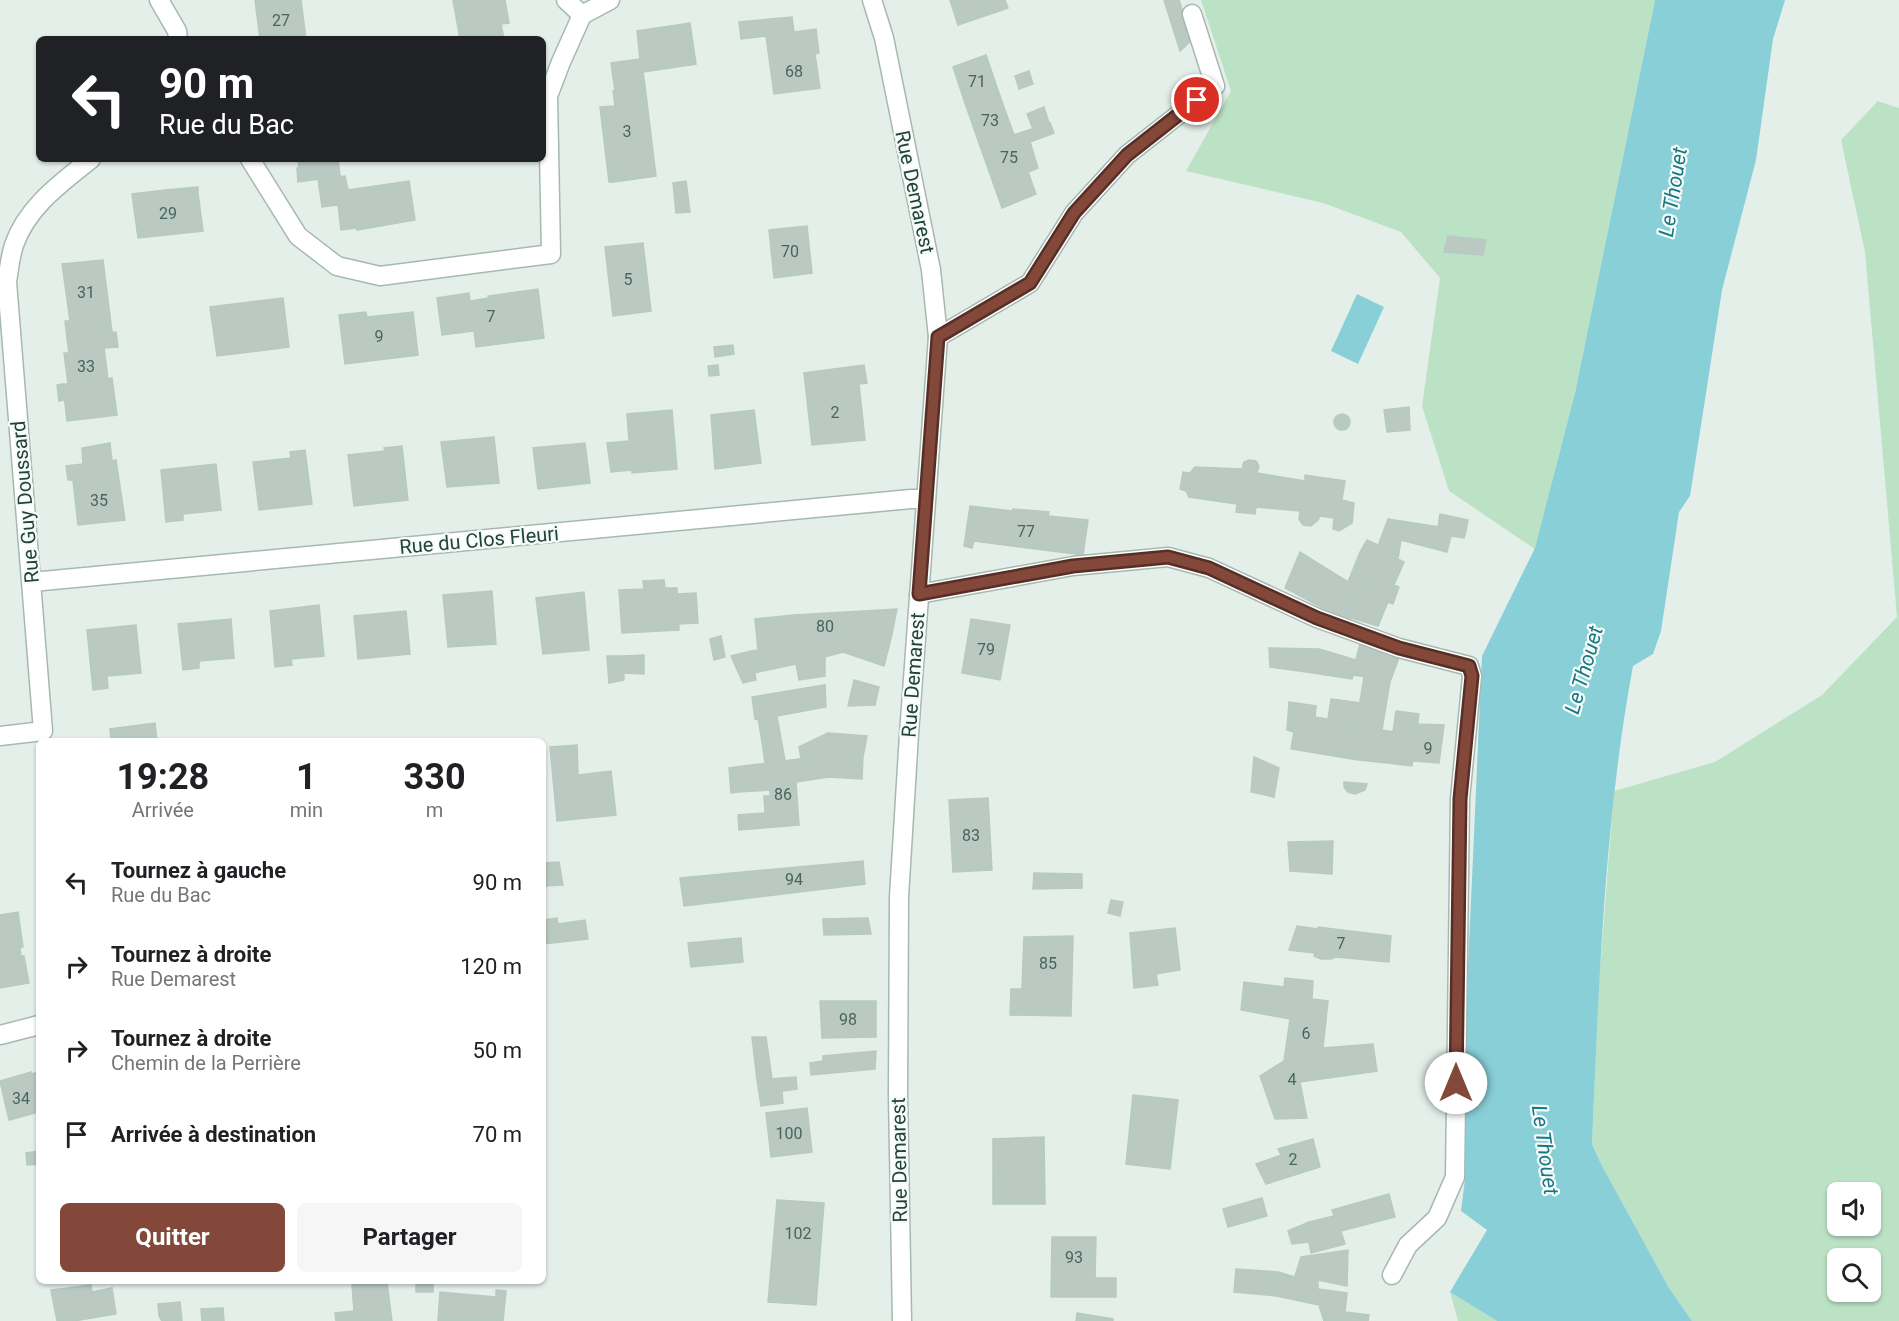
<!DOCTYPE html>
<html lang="fr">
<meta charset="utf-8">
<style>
body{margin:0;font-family:Roboto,sans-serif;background:#f6f6f6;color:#202124;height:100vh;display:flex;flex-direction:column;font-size:22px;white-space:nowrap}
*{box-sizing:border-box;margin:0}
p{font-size:20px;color:#757577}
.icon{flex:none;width:33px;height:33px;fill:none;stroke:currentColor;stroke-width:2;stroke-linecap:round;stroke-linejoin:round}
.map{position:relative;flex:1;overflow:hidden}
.details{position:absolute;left:36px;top:738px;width:510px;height:546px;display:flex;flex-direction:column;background:#fff;border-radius:9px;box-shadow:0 2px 4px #0004}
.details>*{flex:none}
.top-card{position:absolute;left:36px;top:36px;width:510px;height:126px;border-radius:9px;box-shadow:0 2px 4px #0004;background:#202124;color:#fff;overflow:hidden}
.tools{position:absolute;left:1827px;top:1182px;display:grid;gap:12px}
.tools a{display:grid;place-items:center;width:54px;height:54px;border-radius:9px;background:#fff;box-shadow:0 2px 4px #0004;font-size:30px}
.pin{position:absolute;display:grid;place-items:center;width:51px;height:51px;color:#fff;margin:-26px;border:3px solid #fff;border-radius:50%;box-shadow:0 2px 6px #0007}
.me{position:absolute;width:66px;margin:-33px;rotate:0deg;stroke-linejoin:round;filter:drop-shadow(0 0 4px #0008)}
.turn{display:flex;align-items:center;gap:21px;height:126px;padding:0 24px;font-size:27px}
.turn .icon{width:78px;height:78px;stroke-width:2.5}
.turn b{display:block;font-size:42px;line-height:51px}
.eta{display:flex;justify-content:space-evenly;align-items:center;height:102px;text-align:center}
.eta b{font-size:36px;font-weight:700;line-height:42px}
.cta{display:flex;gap:12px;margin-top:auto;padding:12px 24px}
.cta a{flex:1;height:69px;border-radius:9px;background:#83483a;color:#fff;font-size:24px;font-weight:700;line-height:69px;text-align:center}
.cta a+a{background:#f6f6f6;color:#202124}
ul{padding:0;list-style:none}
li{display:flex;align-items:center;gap:18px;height:84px;padding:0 24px}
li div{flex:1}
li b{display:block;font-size:22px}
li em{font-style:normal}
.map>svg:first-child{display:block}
.green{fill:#bce2c5;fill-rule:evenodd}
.water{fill:#89cfd8}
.building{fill:#bacac3;stroke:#b6cac1;stroke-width:1.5}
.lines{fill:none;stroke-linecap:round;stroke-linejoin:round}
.service-casing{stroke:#a7b8b1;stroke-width:21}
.minor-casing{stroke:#a7b8b1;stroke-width:21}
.tertiary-casing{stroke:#a7b8b1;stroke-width:21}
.service{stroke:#fff;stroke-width:18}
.minor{stroke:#fff;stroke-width:18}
.tertiary{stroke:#fff;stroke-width:18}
.route-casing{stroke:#552f26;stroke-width:15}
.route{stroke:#83483a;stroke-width:10}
.labels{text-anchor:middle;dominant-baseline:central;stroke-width:4.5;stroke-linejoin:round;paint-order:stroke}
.number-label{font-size:16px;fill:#48655c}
.street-label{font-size:20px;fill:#224339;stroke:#f6fbf8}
.water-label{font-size:21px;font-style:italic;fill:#167785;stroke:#f6fbf8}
</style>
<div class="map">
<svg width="1899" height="1321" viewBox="0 0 1899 1321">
<rect width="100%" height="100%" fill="#e5efea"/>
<path class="green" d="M 1201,0 L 1655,0 L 1575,393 L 1535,549 L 1449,491 L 1422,406 L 1440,278 L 1401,232 L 1323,203 L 1186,171 L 1231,91 Z
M 1878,101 L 1899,108 L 1899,1321 L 1692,1321 L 1669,1288 L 1601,1164 L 1592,1144 L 1599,982 L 1614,791 L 1715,762 L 1822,695 L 1897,617 L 1865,252 L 1841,140 ZM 1838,1192 L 1870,1192 L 1870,1226 L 1838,1226 ZM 1838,1258 L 1870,1258 L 1870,1292 L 1838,1292 Z
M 1450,1292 L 1497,1321 L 1458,1321 Z"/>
<path class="water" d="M 1655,0 L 1785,0 L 1773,39 L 1756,160 L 1722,290 L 1690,496 L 1679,512 L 1661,631 L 1653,654 L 1633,666 C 1604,822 1599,985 1592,1144 L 1601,1164 L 1669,1288 L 1692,1321 L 1497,1321 L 1450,1292 L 1487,1230 L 1461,1211 L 1465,1179 L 1467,990 L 1482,656 L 1535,548 L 1575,393 Z
M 1357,294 L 1384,307 L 1358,364 L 1331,351 Z"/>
<path class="building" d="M 255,0 L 301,0 L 306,39 L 260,39 Z
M 453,0 L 505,0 L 509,23 L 501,24 L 504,39 L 460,39 Z
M 950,0 L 1005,0 L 1008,8 L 958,25 Z
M 1164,0 L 1179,0 L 1192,40 L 1180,51 Z
M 792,17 L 794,32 L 816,29 L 819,53 L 815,54 L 820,88 L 774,94 L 766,36 L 741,39 L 739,22 Z
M 690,23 L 696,64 L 643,72 L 645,86 L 615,91 L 611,63 L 640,59 L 637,31 Z
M 986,55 L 1000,96 L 966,106 L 953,67 Z
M 1029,71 L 1033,84 L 1019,89 L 1015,76 Z
M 645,86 L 656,176 L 614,182 L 608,139 L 604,140 L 600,107 L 615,106 L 613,91 Z
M 1000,96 L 1014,135 L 980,146 L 966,106 Z
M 1044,107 L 1049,123 L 1033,129 L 1027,114 Z
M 1050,123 L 1054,133 L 1030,142 L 1038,168 L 1028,172 L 1036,194 L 1002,208 L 980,146 Z
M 608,139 L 614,182 L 609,182 L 604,140 Z
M 298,159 L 338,159 L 340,176 L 298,182 L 297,168 L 299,168 Z
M 345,176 L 348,190 L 409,181 L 415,220 L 357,230 L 357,228 L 341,230 L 338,205 L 322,207 L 318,179 Z
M 686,181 L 690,212 L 676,213 L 673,183 Z
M 198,187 L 198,193 L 166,196 L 165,190 Z
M 165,190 L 166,196 L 198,193 L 203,231 L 138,238 L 132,194 Z
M 807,226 L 812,273 L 774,278 L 769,230 Z
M 1448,236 L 1486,240 L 1483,255 L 1444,252 Z
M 643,243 L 651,311 L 613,316 L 605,247 Z
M 103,260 L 112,332 L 67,338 L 65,321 L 70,321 L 62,264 Z
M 538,289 L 544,338 L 476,347 L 474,331 L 442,335 L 437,298 L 469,293 L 470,301 L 489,298 L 488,296 Z
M 283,298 L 289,347 L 217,356 L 210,307 Z
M 366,312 L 367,317 L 413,312 L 418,355 L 345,364 L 339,315 Z
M 116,332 L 118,347 L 104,348 L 108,379 L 112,378 L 117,415 L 67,421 L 63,384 L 68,384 L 64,353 L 69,353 L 67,338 Z
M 733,345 L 734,354 L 715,357 L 714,347 Z
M 718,365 L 719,375 L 709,376 L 708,366 Z
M 864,365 L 867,383 L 859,384 L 865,440 L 812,445 L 804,373 Z
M 63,384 L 64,400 L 59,401 L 57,385 Z
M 1409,407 L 1410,430 L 1387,432 L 1384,410 Z
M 672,410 L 677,469 L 632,473 L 632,470 L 611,472 L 607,443 L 629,441 L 627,414 Z
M 754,410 L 761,463 L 715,469 L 711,415 Z
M1334 422a8 8 0 1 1 16 0a8 8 0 1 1-16 0Z
M 494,437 L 499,483 L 447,487 L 441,442 Z
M 110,443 L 112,461 L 116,460 L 125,520 L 78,525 L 73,480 L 68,480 L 66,466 L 83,464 L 82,448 Z
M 585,443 L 590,483 L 538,489 L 533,448 Z
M 402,446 L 408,500 L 354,506 L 348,455 L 385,451 L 384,448 Z
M 305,450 L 312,504 L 259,510 L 253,462 L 291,458 L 290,452 Z
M 1249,460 L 1256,461 L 1259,466 L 1257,473 L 1305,481 L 1305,475 L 1345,481 L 1342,500 L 1354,503 L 1352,523 L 1339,531 L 1333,529 L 1334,518 L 1320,516 L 1318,520 L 1311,526 L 1303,525 L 1299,519 L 1300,511 L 1256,507 L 1255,514 L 1236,512 L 1237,504 L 1189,497 L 1186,491 L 1180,489 L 1183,472 L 1190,473 L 1195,467 L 1242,469 L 1244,462 Z
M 216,464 L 221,510 L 183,514 L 183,520 L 166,522 L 161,470 Z
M 970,506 L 1012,511 L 1013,509 L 1049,512 L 1048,516 L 1088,520 L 1083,555 L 974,541 L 972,548 L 964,546 Z
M 1440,514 L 1468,520 L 1466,531 L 1438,527 Z
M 1388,519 L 1466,531 L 1464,538 L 1451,536 L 1447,552 L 1401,540 L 1398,559 L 1404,562 L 1394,585 L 1399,587 L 1393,604 L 1388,602 L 1378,626 L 1351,618 Z
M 1367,540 L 1378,545 L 1348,622 L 1285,588 L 1300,552 L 1348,582 L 1360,552 Z
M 664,580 L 665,588 L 677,588 L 679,630 L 622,633 L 619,590 L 644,589 L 643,581 Z
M 492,591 L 496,644 L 448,647 L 443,595 Z
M 584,592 L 589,650 L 543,654 L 536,598 Z
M 696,593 L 698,623 L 679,624 L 677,594 Z
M 319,605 L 324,656 L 291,659 L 292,665 L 275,667 L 270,611 Z
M 897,609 L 892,634 L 758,650 L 755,619 L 794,615 Z
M 406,611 L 410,654 L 358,659 L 354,616 Z
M 231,619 L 234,658 L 199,661 L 199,668 L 183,670 L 178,624 Z
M 971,619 L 1010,625 L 1000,680 L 962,673 Z
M 136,625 L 141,673 L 107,676 L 108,688 L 93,690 L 87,630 Z
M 892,634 L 884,666 L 843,652 L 825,657 L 825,676 L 799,680 L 796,664 L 754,673 L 751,651 Z
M 721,636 L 725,657 L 714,660 L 710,639 Z
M 1361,640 L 1384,648 L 1378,678 L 1352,675 Z
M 1269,648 L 1319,649 L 1320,674 L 1270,667 Z
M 1319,649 L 1356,660 L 1352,679 L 1320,674 Z
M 751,651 L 756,680 L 743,683 L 731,656 Z
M 1383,651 L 1400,655 L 1390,682 L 1382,730 L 1356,726 L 1364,677 L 1378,678 Z
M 644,655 L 644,674 L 624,673 L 623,656 Z
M 607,656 L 623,656 L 624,680 L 609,683 Z
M 854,680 L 879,687 L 875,705 L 848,706 Z
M 825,685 L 826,707 L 777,716 L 781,739 L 762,742 L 758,718 L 755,719 L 752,697 Z
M 1331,699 L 1360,703 L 1356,724 L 1328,719 Z
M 1289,702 L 1316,706 L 1315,717 L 1356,724 L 1351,759 L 1291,749 L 1294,732 L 1287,730 Z
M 1396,711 L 1419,714 L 1416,735 L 1393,732 Z
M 155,723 L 157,741 L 111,741 L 110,729 Z
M 1418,724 L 1444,725 L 1439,763 L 1413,761 Z
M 1356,726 L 1400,733 L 1396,764 L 1351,759 Z
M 828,733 L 830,755 L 801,759 L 799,747 Z
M 828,733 L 867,736 L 863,757 L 830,755 Z
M 1400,733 L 1416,735 L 1412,766 L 1396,764 Z
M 781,739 L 785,760 L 765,763 L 762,742 Z
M 577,745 L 578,775 L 611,771 L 616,815 L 557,821 L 550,747 Z
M 830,755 L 863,757 L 862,779 L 829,777 L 796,782 L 799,825 L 739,830 L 738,815 L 765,813 L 764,796 L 770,796 L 770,790 L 738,792 L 736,767 Z
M 1254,757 L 1279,768 L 1274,797 L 1251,792 Z
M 736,767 L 738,792 L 731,793 L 729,768 Z
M 1344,782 L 1367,784 L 1365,790 L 1355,794 L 1348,792 L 1344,787 Z
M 988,798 L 992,870 L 953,872 L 949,800 Z
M 1333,841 L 1332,874 L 1290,871 L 1288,842 Z
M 863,861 L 865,884 L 726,901 L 722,874 Z
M 559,862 L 563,885 L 543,886 L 543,863 Z
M 1034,873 L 1082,874 L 1082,888 L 1033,889 Z
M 722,874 L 726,901 L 684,906 L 680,878 Z
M 1111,900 L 1123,902 L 1120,916 L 1108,913 Z
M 18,912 L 23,947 L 20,947 L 21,956 L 24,956 L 29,983 L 0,988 L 0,915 Z
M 557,918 L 558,924 L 585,920 L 588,939 L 543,944 L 543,920 Z
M 868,918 L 871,934 L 824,935 L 823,919 Z
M 1297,926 L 1318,929 L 1318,927 L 1391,936 L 1389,962 L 1336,957 L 1331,959 L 1321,959 L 1314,956 L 1315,953 L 1289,950 Z
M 1175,928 L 1180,970 L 1156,974 L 1158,985 L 1134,988 L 1130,933 Z
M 1073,936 L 1071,1016 L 1010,1015 L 1011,989 L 1022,989 L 1024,937 Z
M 741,938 L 743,962 L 691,967 L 688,943 Z
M 1285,978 L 1313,981 L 1312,999 L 1328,1001 L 1323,1048 L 1284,1061 L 1290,1019 L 1241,1010 L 1244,982 L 1284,987 Z
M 820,1001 L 876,1001 L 876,1037 L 822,1038 Z
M 752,1037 L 766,1037 L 772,1079 L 757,1080 Z
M 1373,1044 L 1377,1071 L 1300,1082 L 1307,1118 L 1275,1119 L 1260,1076 L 1284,1061 L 1323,1048 Z
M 876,1051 L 875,1069 L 811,1075 L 810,1063 L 823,1061 L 823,1056 Z
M 31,1072 L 31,1074 L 39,1072 L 39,1112 L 9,1120 L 0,1081 Z
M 796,1077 L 797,1089 L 782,1091 L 783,1103 L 761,1106 L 757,1080 Z
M 1133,1095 L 1178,1100 L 1170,1169 L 1126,1164 Z
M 807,1108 L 812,1152 L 771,1157 L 766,1113 Z
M 1044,1137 L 1045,1204 L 1001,1204 L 1000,1163 L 993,1164 L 993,1139 Z
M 1313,1139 L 1320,1167 L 1266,1184 L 1256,1164 L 1281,1155 L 1278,1149 Z
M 39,1151 L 39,1164 L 27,1165 L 26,1153 Z
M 1000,1163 L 1001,1204 L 993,1204 L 993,1164 Z
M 1389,1194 L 1395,1217 L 1341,1231 L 1345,1244 L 1311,1253 L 1309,1242 L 1292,1244 L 1288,1231 L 1309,1222 L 1334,1216 L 1332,1210 Z
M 1262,1198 L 1267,1216 L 1228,1227 L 1223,1209 Z
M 777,1200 L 824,1203 L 816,1305 L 768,1302 Z
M 1052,1237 L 1096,1237 L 1095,1278 L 1116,1278 L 1116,1297 L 1051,1297 Z
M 1348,1250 L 1347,1286 L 1318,1280 L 1294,1279 L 1301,1257 Z
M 1236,1269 L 1278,1272 L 1276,1296 L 1234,1292 Z
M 1278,1272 L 1295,1277 L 1295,1279 L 1318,1280 L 1318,1289 L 1347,1293 L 1345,1312 L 1369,1315 L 1368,1321 L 1324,1321 L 1319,1305 L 1276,1296 Z
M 387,1282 L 390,1306 L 354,1311 L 352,1285 Z
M 416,1283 L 433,1283 L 433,1292 L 416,1292 Z
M 91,1285 L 92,1292 L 112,1288 L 116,1314 L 74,1321 L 68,1288 Z
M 68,1288 L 74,1321 L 57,1321 L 51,1290 Z
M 496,1290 L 506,1291 L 503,1321 L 438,1321 L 440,1292 L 496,1297 Z
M 180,1302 L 182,1321 L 162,1321 L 159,1316 L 158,1304 Z
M 390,1306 L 392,1321 L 354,1321 L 354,1311 Z
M 223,1308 L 224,1321 L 202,1321 L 201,1309 Z
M 354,1311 L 354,1321 L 336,1321 L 335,1313 Z
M 1077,1313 L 1113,1319 L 1113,1321 L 1076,1321 Z"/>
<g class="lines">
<g class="service-casing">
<path id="service" d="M 566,0 L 582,15
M 250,159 L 298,236 L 337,266 L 380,276 L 551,254 L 548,96 L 561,62 L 582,15 L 610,0"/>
</g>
<g class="minor-casing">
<path id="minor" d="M 159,0 L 177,31 L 178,39
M 938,337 L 1030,283 L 1074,213 L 1127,155 L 1215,86 L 1192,14
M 32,582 L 911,499 L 926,499
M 919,594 L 1073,566 L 1168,557 L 1209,568 L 1317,618 L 1399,648 L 1469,666 L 1472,676 L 1460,799 L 1455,1177 L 1437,1218 L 1408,1245 L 1392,1275
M 0,736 L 43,731 L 7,282 C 9,270 10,257 14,245 C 27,207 61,183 91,159
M 0,1035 L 39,1025"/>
</g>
<g class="tertiary-casing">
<path id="tertiary" d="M 872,0 L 884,38 L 931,270 L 938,337 L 909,734 L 899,897 L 898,1095 L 902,1321"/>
</g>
<use href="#service" class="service"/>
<use href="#minor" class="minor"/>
<use href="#tertiary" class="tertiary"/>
</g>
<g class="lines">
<g class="route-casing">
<path id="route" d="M 1197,100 L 1127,155 L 1074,213 L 1030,283 L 938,337 L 919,594 L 1073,566 L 1168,557 L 1209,568 L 1317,618 L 1399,648 L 1469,666 L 1472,676 L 1460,799 L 1456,1083"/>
</g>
<use href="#route" class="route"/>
</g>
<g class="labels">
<g class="number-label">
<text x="281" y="20">27</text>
<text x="794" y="71">68</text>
<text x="977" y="81">71</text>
<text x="990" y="120">73</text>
<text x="627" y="131">3</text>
<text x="1009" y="157">75</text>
<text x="168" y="213">29</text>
<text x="790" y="251">70</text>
<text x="628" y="279">5</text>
<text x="86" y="292">31</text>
<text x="491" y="316">7</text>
<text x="379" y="336">9</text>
<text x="86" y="366">33</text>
<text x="835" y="412">2</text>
<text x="99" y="500">35</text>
<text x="1026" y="531">77</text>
<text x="825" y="626">80</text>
<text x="986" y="649">79</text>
<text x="1428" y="748">9</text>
<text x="783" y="794">86</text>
<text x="971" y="835">83</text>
<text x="794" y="879">94</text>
<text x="1341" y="943">7</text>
<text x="1048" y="963">85</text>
<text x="848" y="1019">98</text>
<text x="1306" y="1033">6</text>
<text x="1292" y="1079">4</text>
<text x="21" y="1098">34</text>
<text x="789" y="1133">100</text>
<text x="1293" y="1159">2</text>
<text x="798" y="1233">102</text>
<text x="1074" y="1257">93</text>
</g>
<g class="street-label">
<text transform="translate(915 192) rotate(78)">Rue Demarest</text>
<text transform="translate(25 502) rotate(-95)">Rue Guy Doussard</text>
<text transform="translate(479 540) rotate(-5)">Rue du Clos Fleuri</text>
<text transform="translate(913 675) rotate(-86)">Rue Demarest</text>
<text transform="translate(899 1160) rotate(-91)">Rue Demarest</text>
</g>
<g class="water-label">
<text transform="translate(1673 192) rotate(-81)">Le Thouet</text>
<text transform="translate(1584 670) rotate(-74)">Le Thouet</text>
<text transform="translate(1545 1150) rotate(82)">Le Thouet</text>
</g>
</g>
</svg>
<div class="tools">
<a><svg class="icon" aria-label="sound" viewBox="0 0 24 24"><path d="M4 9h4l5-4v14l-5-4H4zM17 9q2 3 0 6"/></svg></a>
<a><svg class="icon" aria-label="search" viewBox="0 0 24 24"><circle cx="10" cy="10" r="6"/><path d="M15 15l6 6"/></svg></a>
</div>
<div class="pin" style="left:1197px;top:100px;background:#d93025"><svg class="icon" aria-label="arrive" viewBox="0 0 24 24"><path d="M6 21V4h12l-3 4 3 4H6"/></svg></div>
<svg class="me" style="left:1456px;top:1083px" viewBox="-20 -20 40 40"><circle r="19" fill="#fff"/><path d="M0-13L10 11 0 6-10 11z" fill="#83483a"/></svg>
<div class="top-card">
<div class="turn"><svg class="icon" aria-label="left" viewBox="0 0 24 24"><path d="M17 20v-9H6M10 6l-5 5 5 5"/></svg><div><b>90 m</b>Rue du Bac</div></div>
</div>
<section class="details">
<div class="eta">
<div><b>19:28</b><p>Arrivée</p></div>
<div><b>1</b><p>min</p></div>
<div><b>330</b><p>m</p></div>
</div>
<ul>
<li><svg class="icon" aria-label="left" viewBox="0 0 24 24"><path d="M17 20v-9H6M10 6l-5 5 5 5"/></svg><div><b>Tournez à gauche</b><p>Rue du Bac</p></div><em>90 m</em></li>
<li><svg class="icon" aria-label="right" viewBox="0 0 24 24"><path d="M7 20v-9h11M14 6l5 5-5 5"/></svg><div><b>Tournez à droite</b><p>Rue Demarest</p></div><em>120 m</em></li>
<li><svg class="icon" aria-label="right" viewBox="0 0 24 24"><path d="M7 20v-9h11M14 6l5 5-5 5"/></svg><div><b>Tournez à droite</b><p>Chemin de la Perrière</p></div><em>50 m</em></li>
<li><svg class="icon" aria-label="arrive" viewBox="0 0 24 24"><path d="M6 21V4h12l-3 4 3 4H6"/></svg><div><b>Arrivée à destination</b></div><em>70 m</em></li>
</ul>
<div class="cta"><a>Quitter</a><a>Partager</a></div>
</section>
</div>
